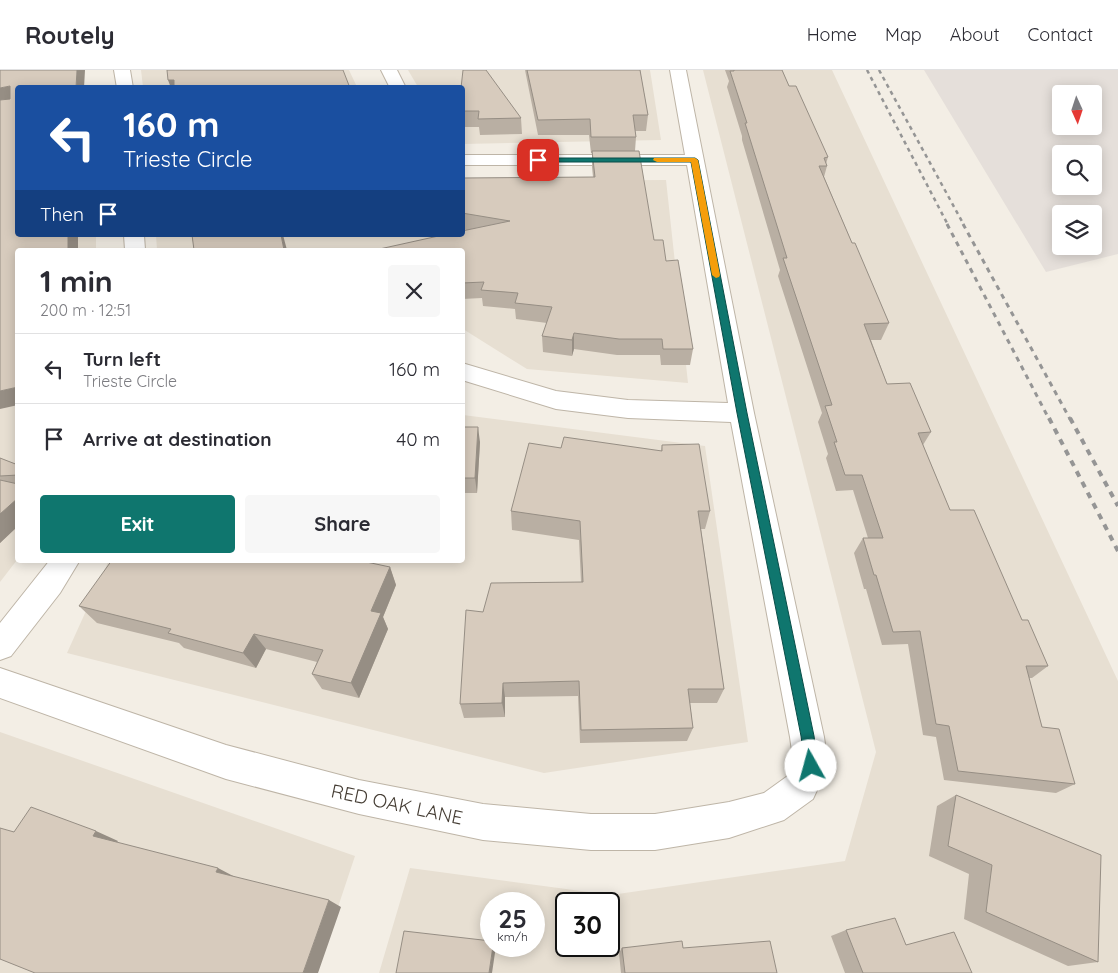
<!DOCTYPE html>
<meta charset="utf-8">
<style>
body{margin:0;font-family:Quicksand,sans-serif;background:#f7f7f7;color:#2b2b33;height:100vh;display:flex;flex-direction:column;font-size:19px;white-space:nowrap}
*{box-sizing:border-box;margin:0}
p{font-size:16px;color:#7c7c81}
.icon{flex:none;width:28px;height:28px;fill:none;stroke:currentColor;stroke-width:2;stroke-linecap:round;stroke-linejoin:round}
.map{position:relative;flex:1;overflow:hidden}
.drawer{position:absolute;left:15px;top:178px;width:450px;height:315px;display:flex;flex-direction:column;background:#fff;border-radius:5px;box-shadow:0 2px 12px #0003}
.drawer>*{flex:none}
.hud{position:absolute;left:15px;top:15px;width:450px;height:152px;border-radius:5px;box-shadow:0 2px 12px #0003;background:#1a4fa0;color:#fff;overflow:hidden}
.needle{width:32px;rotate:177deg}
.buttons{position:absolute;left:1052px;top:15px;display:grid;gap:10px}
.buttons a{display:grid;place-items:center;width:50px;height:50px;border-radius:5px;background:#fff;box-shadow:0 2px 12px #0003;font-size:25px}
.speed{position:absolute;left:480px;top:822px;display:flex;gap:10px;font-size:25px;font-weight:700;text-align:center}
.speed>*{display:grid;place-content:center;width:65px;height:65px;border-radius:50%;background:#fff;box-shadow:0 2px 12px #0003;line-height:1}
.speed small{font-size:12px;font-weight:400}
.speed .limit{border:2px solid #111;border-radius:8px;background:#fff;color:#111}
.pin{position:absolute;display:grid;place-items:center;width:42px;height:42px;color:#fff;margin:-21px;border-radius:10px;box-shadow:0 2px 8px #0006}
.me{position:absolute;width:55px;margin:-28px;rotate:353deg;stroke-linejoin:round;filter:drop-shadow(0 0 4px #0008)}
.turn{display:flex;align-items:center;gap:18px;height:105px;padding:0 25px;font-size:22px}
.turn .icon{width:65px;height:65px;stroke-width:2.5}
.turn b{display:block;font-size:35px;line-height:42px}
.then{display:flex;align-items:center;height:48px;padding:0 25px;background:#0003;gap:10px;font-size:19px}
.round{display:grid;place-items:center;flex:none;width:52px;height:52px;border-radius:5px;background:#f7f7f7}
.summary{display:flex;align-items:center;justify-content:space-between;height:85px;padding:0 25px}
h1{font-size:30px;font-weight:800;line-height:38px}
.action{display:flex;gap:10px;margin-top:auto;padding:10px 25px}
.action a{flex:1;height:58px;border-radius:5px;background:#0f766e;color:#fff;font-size:20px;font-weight:800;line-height:58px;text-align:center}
.action a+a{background:#f7f7f7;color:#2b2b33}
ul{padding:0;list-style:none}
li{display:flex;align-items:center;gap:15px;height:70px;padding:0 25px;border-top:1px solid #e1e1e2}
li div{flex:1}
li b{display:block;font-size:19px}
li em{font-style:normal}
header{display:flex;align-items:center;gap:30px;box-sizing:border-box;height:70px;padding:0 25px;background:#fff;border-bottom:1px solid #e1e1e2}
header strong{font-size:24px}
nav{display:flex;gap:28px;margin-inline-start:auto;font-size:18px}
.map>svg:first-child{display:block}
.residential{fill:#e7dfd2;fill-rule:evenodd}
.industrial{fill:#e5dfda;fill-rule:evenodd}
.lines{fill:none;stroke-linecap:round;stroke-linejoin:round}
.street-casing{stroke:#beb5a7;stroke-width:2}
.street{fill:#fff;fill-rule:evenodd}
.rail-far2{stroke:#959595;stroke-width:2.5;stroke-dasharray:4 4;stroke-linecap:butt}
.rail-far1{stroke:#959595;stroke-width:3;stroke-dasharray:5 5;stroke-linecap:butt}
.rail{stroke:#959595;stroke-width:4;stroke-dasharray:6 6;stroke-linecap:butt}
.wall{fill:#b9afa3}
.shaded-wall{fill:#968e84}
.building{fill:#d7cbbd;stroke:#968e84}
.route{fill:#0f766e;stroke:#0a4d48}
.slow{fill:#f59e0b}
.labels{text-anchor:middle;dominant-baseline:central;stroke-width:4;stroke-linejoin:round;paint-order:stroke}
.near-street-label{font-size:19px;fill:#453d34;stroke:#fff}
</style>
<header>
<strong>Routely</strong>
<nav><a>Home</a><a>Map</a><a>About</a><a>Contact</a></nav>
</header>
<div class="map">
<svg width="1118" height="903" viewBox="0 0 1118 903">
<rect width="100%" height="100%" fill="#f3eee5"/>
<path class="residential" d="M 141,0 L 349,0 L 357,17 L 143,17 Z
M 408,0 L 650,0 L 661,70 L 463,74 L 462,18 L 418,17 Z
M 703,0 L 832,0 L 1118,611 L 1118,903 L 379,903 L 410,798 L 611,825 L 845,791 L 876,682 ZM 491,834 L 534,834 L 534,876 L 491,876 ZM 566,834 L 609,834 L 609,876 L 566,876 Z
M 0,53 L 18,165 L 96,165 L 96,180 L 18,180 L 17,490 L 0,512 Z
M 666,110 L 688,313 L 527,299 L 463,259 L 462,180 L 157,180 L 156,165 L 462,165 L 463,111 Z
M 463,345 L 705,376 L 748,672 L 544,703 L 67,583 L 109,490 L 462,490 Z
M 0,662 L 355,786 L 316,903 L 0,903 Z"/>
<path class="industrial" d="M 924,0 L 1118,0 L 1118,184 L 1046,202 ZM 1061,24 L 1094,24 L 1094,56 L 1061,56 ZM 1061,84 L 1094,84 L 1094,116 L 1061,116 ZM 1061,144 L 1094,144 L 1094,176 L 1061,176 Z"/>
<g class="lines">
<g class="street-casing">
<path id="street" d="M 114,0 L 130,0 L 133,18 L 117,18 Z
M 381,0 L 397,0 L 406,18 L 390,18 Z
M 670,0 L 686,0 L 754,343 L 824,667 L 828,696 L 813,729 L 784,750 L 729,768 L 655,780 L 591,780 L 483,770 L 359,744 L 226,709 L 0,628 L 0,598 L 226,675 L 359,710 L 483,734 L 591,744 L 655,744 L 729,732 L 764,723 L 789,705 L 794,695 L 790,667 L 731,352 L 628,348 L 556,339 L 462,310 L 462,293 L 556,321 L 628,330 L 728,333 L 687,95 L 462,95 L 462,85 L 685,85 Z
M 124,165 L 144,165 L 145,180 L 125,180 Z
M 50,490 L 80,490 L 60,523 L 11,586 L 0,590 L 0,553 Z"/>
</g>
<use href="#street" class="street"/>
<path class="rail-far2" d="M 867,0 L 948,155
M 879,0 L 964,155"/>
<path class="rail-far1" d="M 947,154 L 1049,349
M 963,154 L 1070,349"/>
<path class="rail" d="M 1049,348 L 1118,481
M 1070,348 L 1118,436"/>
</g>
<path class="wall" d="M 525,0 L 640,0 L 648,45 L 646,61 L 635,61 L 636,67 L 635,81 L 654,170 L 666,191 L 693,279 L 690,295 L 661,295 L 660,285 L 617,285 L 574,279 L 572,286 L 543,282 L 542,266 L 547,253 L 516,249 L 515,239 L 483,236 L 482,228 L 462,229 L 462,180 L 467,160 L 462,159 L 462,108 L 593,107 L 592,97 L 592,83 L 591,83 L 589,65 L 538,65 Z
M 725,0 L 782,0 L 789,16 L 828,87 L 826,94 L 827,96 L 824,107 L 852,173 L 889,253 L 881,270 L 871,270 L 887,314 L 931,362 L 923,375 L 950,440 L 1022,550 L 1048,596 L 1032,608 L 1029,608 L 1042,657 L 1075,714 L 1056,723 L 944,710 L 936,667 L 923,665 L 908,574 L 882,575 L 866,519 L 864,519 L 854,483 L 863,468 L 868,468 L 853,420 L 836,421 L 826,388 L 828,384 L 818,352 L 822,343 L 778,206 L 780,200 L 742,70 L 742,66 L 727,17 L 729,11 Z
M 462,18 L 521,48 L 522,64 L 480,65 L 479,57 L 462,57 Z
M 462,357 L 480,372 L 477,423 L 462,423 Z
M 662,375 L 710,441 L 705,459 L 701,459 L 724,619 L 717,633 L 690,633 L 693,658 L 687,671 L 580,673 L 578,626 L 505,627 L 505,647 L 464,648 L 460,634 L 483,542 L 581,512 L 579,470 L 512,460 L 511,441 L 561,378 L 661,381 Z
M 0,388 L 18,395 L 18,456 L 0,473 Z
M 390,497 L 396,515 L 383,547 L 388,559 L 359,628 L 322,619 L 312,604 L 317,592 L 266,579 L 256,598 L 184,578 L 179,573 L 97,553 L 79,536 Z
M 956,725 L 1098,892 L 1068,896 L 964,849 L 969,804 L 929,786 L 937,736 Z
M 846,860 L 906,875 L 972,903 L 845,903 L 831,866 Z
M 622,878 L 683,878 L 777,903 L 621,903 L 619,883 Z"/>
<path class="shaded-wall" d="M 77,0 L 85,0 L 84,18 L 76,18 Z
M 168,10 L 174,10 L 177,18 L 171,18 Z
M 10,16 L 18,29 L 0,35 L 0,18 Z
M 68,165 L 78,165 L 78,180 L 68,180 Z
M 281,165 L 283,165 L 287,180 L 284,180 Z
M 574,263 L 574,279 L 572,286 L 572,270 Z
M 18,317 L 18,335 L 0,339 L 0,321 Z
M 478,357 L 480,372 L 477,423 L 475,408 Z
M 18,428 L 18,456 L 0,473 L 0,444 Z
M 390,497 L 396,515 L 383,547 L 388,559 L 359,628 L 351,613 L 371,541 Z
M 254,564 L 266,579 L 256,598 L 243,583 Z
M 503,613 L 505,627 L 505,647 L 502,633 Z
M 96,761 L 118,771 L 115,775 L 93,766 Z
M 218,798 L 235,807 L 216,802 Z
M 329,830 L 341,837 L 318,903 L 303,903 Z
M 493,876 L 496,876 L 492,903 L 489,903 Z"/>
<path class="building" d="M 0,0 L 77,0 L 76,18 L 18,18 L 18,165 L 68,165 L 68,180 L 18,180 L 18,317 L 0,321 L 0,30 L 10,29 L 10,16 L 0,18 Z
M 167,0 L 343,0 L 350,18 L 174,18 L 174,10 L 168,10 Z
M 463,0 L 486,0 L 521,48 L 478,49 L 479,41 L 462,41 L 462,18 L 461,18 Z
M 527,0 L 640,0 L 648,45 L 633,45 L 636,67 L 591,67 L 590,49 L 538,50 Z
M 734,0 L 782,0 L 789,16 L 796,16 L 828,87 L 824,88 L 827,96 L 819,96 L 852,173 L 855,173 L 889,253 L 864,254 L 887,314 L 910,313 L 931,362 L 918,363 L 950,440 L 974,440 L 1022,550 L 1028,550 L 1048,596 L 1026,596 L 1042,657 L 1059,659 L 1075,714 L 958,701 L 949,656 L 936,654 L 920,561 L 893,562 L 876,505 L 874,505 L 863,468 L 883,468 L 862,405 L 845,405 L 834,372 L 837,372 L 825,336 L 832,335 L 783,188 L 787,188 L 745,53 L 747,53 L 730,1 L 734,1 Z
M 592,81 L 639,81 L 654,170 L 663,170 L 666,191 L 678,190 L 693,279 L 663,279 L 662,269 L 619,269 L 574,263 L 572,270 L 542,266 L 552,237 L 515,233 L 518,223 L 481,220 L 484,212 L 462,213 L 462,180 L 375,180 L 443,165 L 462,165 L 462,161 L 510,151 L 462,143 L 462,108 L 595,107 Z
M 192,165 L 281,165 L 284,180 L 194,180 Z
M 462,357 L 478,357 L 475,408 L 462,408 Z
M 564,367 L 662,381 L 662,375 L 699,374 L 710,441 L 698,441 L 724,619 L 688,619 L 693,658 L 581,660 L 579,611 L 503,613 L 502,633 L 460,634 L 466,540 L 483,542 L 491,513 L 583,512 L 580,451 L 511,441 L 529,373 L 561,378 Z
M 0,388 L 18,395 L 18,405 L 0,406 Z
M 0,410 L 18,414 L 18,428 L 0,444 Z
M 112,490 L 357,490 L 390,497 L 371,541 L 381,543 L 351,613 L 312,604 L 323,580 L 254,564 L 243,583 L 168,563 L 171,559 L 79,536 Z
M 956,725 L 1101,785 L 1098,892 L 986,842 L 992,795 L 948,776 Z
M 31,737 L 96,761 L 93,766 L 218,798 L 216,802 L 329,830 L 303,903 L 35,903 L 0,889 L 0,758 L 14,762 Z
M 895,848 L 906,875 L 954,862 L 972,903 L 863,903 L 846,860 Z
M 404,861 L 491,871 L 491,876 L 493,876 L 489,903 L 396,903 Z
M 682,871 L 683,878 L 770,871 L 777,903 L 625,903 L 622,878 Z"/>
<path class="route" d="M 535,88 L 695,88 L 698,90 L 747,343 L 814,666 L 818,696 L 816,701 L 811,703 L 806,701 L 801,666 L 737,343 L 691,92 L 538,92 L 535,91 Z"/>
<path class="slow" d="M 654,88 L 695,88 L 698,90 L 720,205 L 719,207 L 716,208 L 712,205 L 691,92 L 657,92 L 653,90 Z"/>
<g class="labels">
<g class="near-street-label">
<text transform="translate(397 734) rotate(12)">RED OAK LANE</text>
</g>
</g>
</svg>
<div class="buttons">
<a><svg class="needle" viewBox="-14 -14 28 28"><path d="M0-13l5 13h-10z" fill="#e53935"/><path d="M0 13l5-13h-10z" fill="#7c7c81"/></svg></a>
<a><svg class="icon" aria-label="search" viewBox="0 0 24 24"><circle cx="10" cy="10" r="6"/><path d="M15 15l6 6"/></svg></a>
<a><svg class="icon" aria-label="layers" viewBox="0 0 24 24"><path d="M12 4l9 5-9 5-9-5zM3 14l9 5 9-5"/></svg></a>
</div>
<div class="speed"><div>25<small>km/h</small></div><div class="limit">30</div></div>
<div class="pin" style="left:538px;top:90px;background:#d93025"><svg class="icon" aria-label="arrive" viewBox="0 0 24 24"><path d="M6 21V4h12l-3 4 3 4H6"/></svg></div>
<svg class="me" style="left:811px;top:696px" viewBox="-20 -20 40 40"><circle r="19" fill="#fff"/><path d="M0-13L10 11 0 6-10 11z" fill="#0f766e"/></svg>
<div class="hud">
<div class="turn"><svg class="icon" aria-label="left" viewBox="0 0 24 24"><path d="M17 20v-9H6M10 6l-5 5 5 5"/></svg><div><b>160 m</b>Trieste Circle</div></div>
<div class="then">Then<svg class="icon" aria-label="arrive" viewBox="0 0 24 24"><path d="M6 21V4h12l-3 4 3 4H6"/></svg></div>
</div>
<section class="drawer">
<div class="summary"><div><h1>1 min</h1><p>200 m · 12:51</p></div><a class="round"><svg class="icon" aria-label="close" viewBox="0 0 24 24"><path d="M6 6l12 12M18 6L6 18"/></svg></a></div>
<ul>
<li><svg class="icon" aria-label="left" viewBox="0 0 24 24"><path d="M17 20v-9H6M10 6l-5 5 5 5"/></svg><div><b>Turn left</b><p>Trieste Circle</p></div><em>160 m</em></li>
<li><svg class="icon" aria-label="arrive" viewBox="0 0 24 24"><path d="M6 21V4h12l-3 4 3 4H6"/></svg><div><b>Arrive at destination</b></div><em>40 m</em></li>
</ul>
<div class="action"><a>Exit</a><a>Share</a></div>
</section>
</div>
